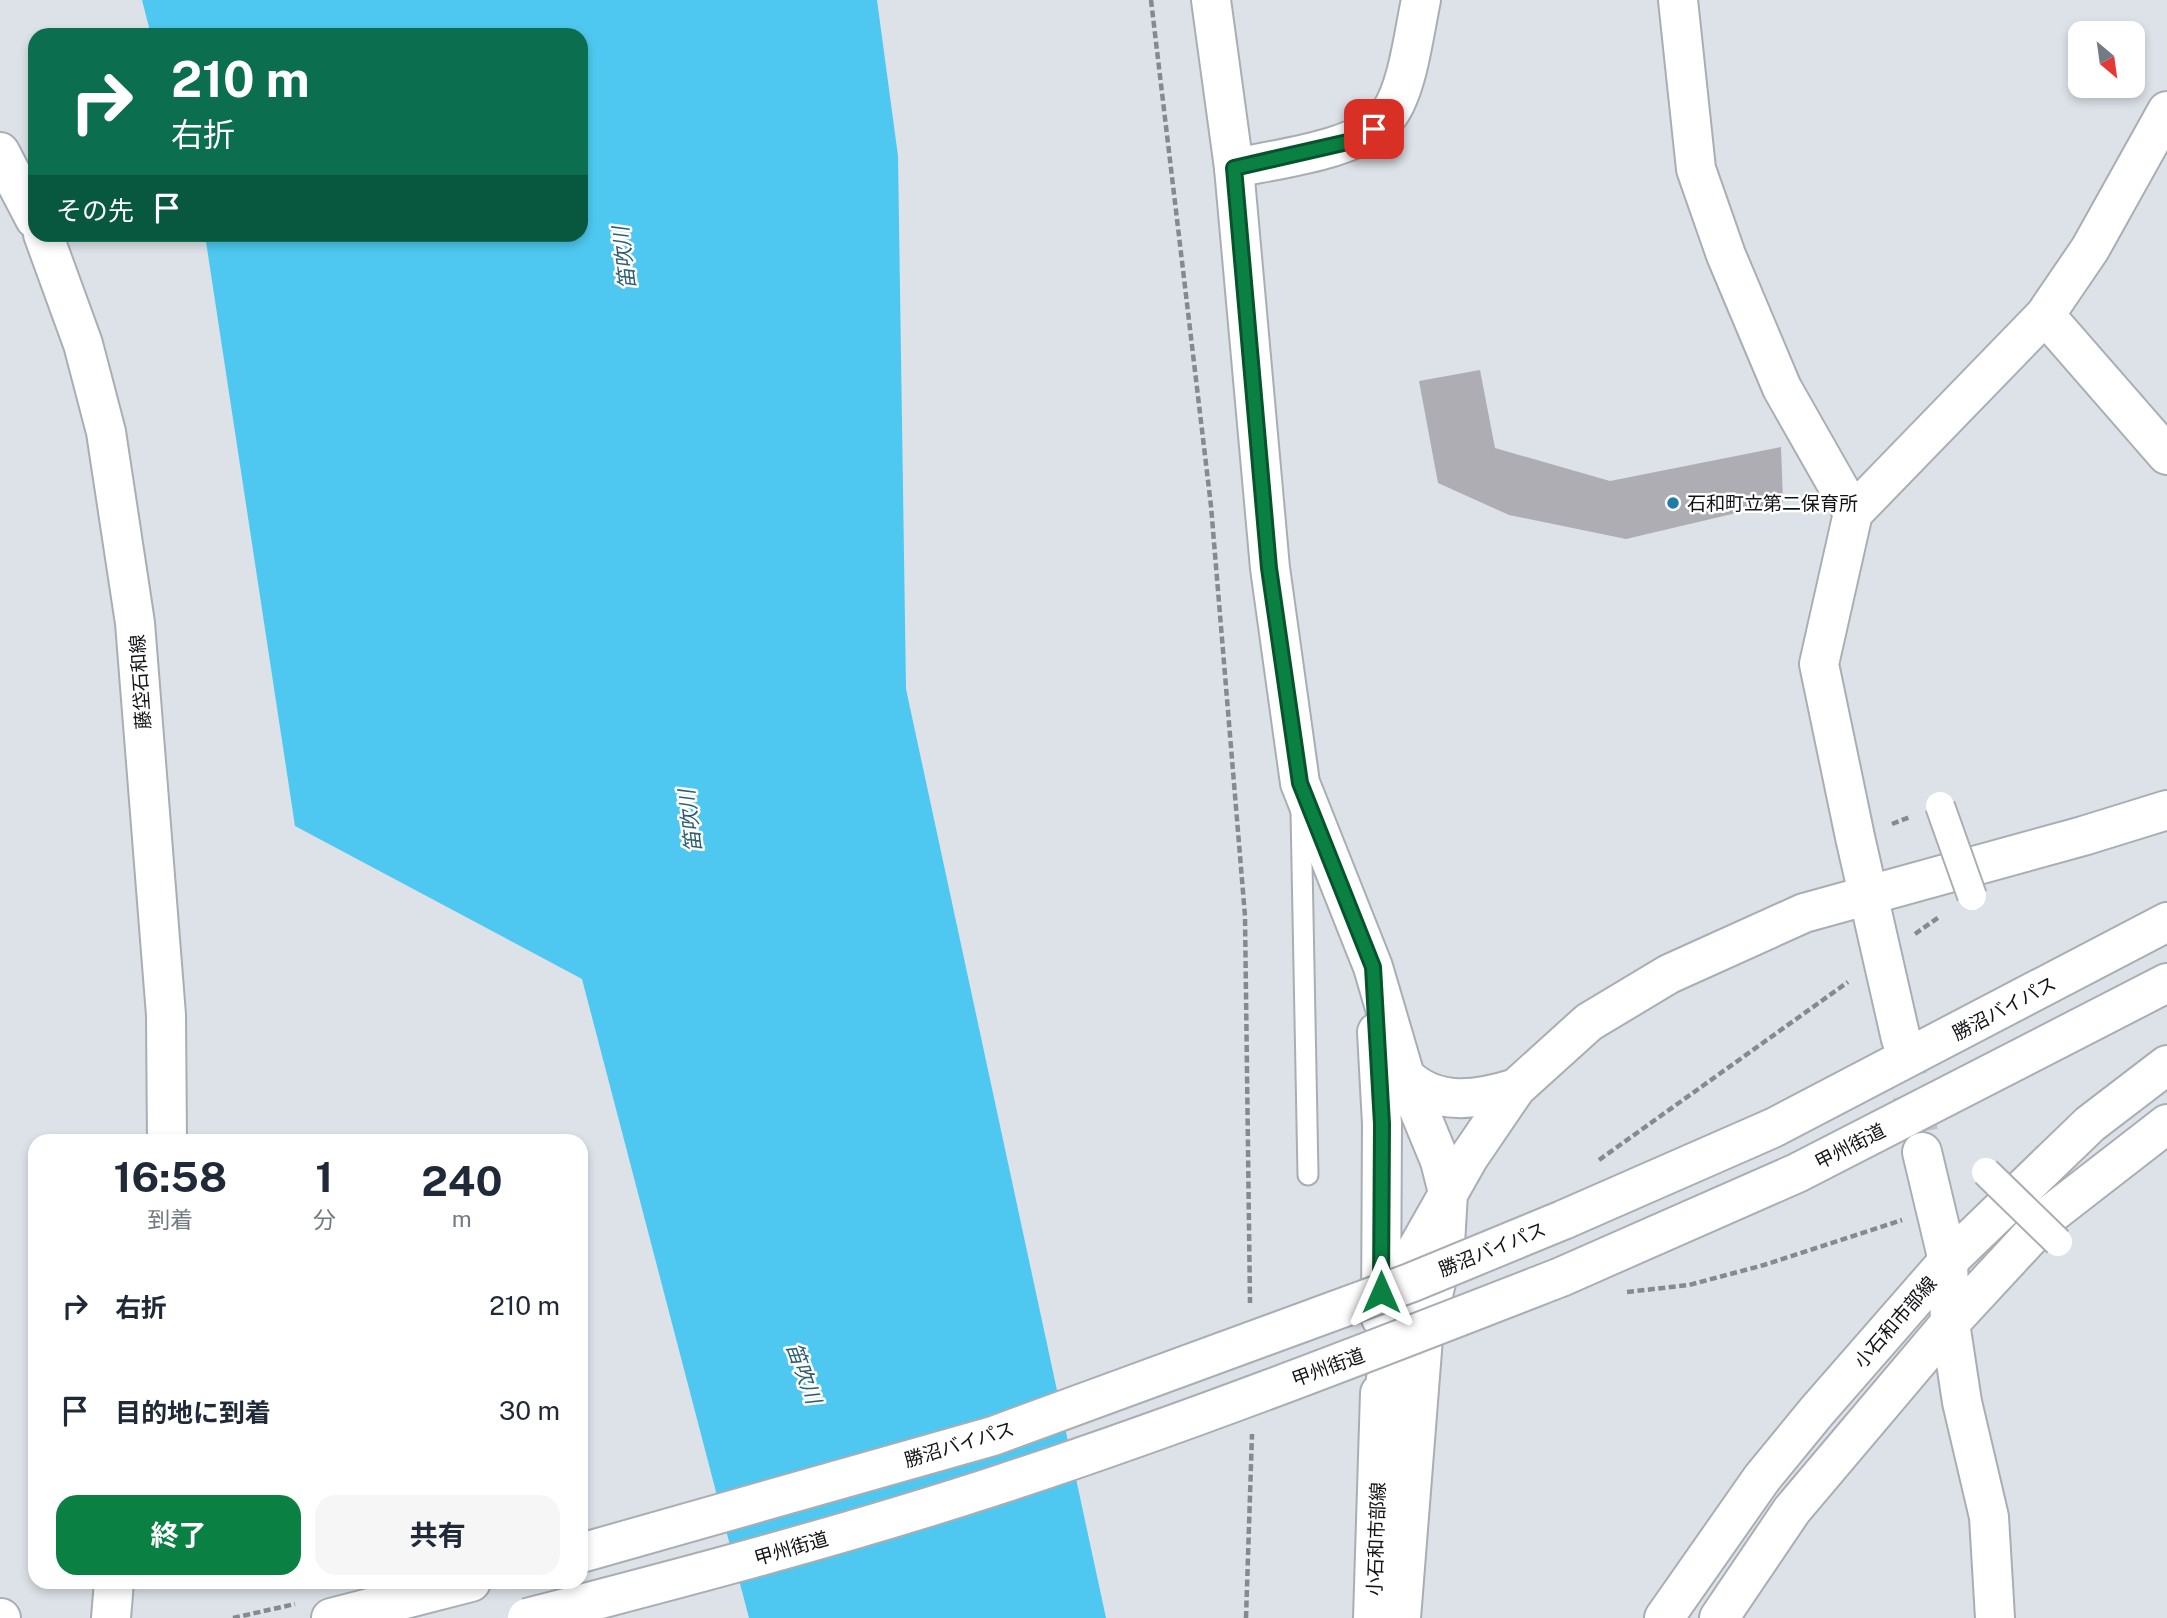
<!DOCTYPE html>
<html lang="ja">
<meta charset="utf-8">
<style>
body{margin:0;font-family:"Public Sans","Noto Sans JP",sans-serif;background:#f6f6f7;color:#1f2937;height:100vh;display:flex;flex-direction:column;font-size:26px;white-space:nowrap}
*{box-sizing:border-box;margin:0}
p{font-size:23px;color:#747a83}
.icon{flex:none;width:38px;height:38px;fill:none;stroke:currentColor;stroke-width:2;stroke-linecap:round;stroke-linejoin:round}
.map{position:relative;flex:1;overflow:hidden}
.panel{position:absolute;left:28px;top:1134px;width:560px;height:455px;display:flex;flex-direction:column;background:#fff;border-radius:21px;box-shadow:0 4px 10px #0003}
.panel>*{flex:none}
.guide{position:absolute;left:28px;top:28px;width:560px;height:214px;border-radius:21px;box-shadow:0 4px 10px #0003;background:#0b6e4f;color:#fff;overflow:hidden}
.needle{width:46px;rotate:151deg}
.tools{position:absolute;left:2068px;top:21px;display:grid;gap:14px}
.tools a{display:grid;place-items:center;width:77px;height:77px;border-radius:14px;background:#fff;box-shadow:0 4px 10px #0003;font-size:35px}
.pin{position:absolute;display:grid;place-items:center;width:60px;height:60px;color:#fff;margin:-30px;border-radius:14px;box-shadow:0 4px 10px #0006}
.me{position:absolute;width:77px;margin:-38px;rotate:0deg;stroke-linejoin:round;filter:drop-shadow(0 0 5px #0008)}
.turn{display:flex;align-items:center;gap:24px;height:147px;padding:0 28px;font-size:32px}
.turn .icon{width:91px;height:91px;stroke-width:2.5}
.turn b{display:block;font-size:49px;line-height:60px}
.then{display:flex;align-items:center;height:66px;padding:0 28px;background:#0003;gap:14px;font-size:26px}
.eta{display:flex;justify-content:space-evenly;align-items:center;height:119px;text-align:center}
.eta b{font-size:42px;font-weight:700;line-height:49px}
.cta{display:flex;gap:14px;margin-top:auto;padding:14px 28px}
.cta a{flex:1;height:80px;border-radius:21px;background:#0b8043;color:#fff;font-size:28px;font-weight:700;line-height:80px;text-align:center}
.cta a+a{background:#f6f6f7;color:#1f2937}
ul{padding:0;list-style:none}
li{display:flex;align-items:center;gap:21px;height:105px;padding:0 28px}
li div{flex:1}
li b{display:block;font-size:26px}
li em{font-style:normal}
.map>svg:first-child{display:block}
.water{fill:#4ec8f0}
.building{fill:#aeadb4}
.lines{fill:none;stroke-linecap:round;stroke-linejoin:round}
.minor-tunnel{stroke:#bec3c8;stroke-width:38;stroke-dasharray:38 19;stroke-linecap:butt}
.service-casing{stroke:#a9aeb4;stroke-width:23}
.minor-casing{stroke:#a9aeb4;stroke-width:42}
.secondary-casing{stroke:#a9aeb4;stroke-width:42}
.trunk-casing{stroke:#a9aeb4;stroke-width:42}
.path{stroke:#868a8f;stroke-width:4.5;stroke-dasharray:7 3.5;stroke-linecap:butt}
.service{stroke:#fff;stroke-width:19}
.minor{stroke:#fff;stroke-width:38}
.secondary{stroke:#fff;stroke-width:38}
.trunk{stroke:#fff;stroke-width:38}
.pedestrian-bridge-casing{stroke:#a9aeb4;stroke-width:32;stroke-linecap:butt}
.trunk-bridge-casing{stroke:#a9aeb4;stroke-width:42;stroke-linecap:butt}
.pedestrian-bridge{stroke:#fff;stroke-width:28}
.trunk-bridge{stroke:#fff;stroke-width:38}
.route-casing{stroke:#07532c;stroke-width:18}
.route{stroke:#0b8043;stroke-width:12}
.poi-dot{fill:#1f7ca9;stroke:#fff;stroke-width:2.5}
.labels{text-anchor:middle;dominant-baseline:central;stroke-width:5;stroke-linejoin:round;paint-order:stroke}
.poi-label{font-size:19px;fill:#121316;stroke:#fff;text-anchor:start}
.street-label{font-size:19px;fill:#121316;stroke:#fff}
.water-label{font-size:21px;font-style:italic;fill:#2d5f70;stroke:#fff}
</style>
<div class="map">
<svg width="2167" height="1618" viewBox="0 0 2167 1618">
<rect width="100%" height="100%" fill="#dce2e8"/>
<path class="water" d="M 142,0 L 877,0 L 898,156 L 906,689 L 1106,1618 L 749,1618 L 582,979 L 295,826 L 205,235 L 581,234 L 581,35 L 151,35 Z"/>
<path class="building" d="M 1480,370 L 1495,448 L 1610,481 L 1781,447 L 1783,502 L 1626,539 L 1509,515 L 1438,483 L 1419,381 Z"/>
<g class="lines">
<path class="minor-tunnel" d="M 1901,1039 L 1921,1143"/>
<g class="service-casing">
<path id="service" d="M 1301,812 L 1308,1175"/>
</g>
<g class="minor-casing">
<path id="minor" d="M 1678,0 L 1696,169 L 1726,255 L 1782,388 L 1853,513
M 1234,168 C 1277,159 1362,150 1389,114 C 1408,88 1414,32 1421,0
M 2045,315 L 2167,455
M 1901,1039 L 1855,837 L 1819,664 L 1853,513 L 2045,315 L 2090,249 L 2167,111
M 1922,1152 L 1948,1261 L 1950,1323 L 1962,1402 L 1989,1517 L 1995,1618
M 0,1618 L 1,1618
M 1719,1618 L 1792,1510 L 1950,1323 L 2051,1214 L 2167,1124"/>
</g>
<g class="secondary-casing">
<path id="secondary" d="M 1211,0 L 1234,168 L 1270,568 L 1300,783 L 1373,967 L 1405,1076 L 1440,1161 L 1448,1193 L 1445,1244 L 1423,1338 L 1401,1618
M 0,152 L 35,219
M 43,234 L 83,344 L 106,432 L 135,623 L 166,1015 L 167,1141
M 1377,1032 L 1382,1124 L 1381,1318
M 1405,1076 C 1436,1107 1478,1100 1516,1088
M 1380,1418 L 1396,1314 L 1409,1263 L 1469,1157 L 1516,1088 L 1589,1022 L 1669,974 L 1804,913 L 2083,836 L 2167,810
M 111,1618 L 114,1582
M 1373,1618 L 1380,1393
M 1664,1618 L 1762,1478 L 1817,1411 L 1948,1261 L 2090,1124 L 2167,1065"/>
</g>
<g class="trunk-casing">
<path id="trunk" d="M 1563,1220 L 1773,1128 L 2167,922
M 1561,1277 L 1797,1173 L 2167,983
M 331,1618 L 471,1582"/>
</g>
<path class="path" d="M 1151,0 L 1211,506 L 1245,916 L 1250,1303
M 1892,824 L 1910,817
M 1915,934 L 1939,917
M 1599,1160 L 1848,982
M 1627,1292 L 1689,1285 L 1764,1265 L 1902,1220
M 233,1618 L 295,1604
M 1246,1618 L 1252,1434"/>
<use href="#service" class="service"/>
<use href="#minor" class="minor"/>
<use href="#secondary" class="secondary"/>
<use href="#trunk" class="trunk"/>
<g class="pedestrian-bridge-casing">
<path id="pedestrian-bridge" d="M 1940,806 L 1972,896
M 1986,1172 L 2058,1242"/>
</g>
<g class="trunk-bridge-casing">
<path id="trunk-bridge" d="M 581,1553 L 993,1436 L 1410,1283 L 1563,1220
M 527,1618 C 686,1577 845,1535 1001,1484 C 1190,1422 1376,1349 1561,1277"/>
</g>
<use href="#pedestrian-bridge" class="pedestrian-bridge"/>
<use href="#trunk-bridge" class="trunk-bridge"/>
</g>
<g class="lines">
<g class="route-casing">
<path id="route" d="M 1374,129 L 1352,141 L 1234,168 L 1269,568 L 1300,783 L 1373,967 L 1382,1124 L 1381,1292"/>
</g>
<use href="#route" class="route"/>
</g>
<circle class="poi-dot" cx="1673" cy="503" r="7"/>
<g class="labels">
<g class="poi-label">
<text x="1687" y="503">石和町立第二保育所</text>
</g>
<g class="street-label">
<text transform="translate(140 682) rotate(-94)">藤垈石和線</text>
<text transform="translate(2004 1008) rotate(-28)">勝沼バイパス</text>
<text transform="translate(1850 1146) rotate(-27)">甲州街道</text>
<text transform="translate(1492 1249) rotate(-22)">勝沼バイパス</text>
<text transform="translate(1895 1322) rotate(-49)">小石和市部線</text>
<text transform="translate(1328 1367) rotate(-20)">甲州街道</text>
<text transform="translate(959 1444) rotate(-17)">勝沼バイパス</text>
<text transform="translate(1376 1539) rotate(-88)">小石和市部線</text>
<text transform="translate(791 1548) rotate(-16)">甲州街道</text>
</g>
<g class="water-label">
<text transform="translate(624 258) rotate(-97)">笛吹川</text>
<text transform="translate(690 821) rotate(-97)">笛吹川</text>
<text transform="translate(804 1373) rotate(70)">笛吹川</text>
</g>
</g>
</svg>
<div class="tools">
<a><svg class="needle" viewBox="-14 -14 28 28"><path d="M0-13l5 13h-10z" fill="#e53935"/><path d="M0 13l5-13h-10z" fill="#747a83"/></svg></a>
</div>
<div class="pin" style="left:1374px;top:129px;background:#d93025"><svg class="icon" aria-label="arrive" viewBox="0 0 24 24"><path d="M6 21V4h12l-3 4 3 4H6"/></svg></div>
<svg class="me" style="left:1381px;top:1292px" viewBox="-20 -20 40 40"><path d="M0-17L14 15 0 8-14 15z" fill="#0b8043" stroke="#fff" stroke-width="4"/></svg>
<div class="guide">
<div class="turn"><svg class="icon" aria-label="right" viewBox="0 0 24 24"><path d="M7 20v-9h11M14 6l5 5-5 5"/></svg><div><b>210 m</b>右折</div></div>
<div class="then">その先<svg class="icon" aria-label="arrive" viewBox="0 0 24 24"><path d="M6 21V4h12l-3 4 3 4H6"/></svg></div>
</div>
<section class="panel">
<div class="eta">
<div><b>16:58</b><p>到着</p></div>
<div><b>1</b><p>分</p></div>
<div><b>240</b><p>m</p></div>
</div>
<ul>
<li><svg class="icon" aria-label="right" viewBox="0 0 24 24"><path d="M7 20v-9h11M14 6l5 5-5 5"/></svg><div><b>右折</b></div><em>210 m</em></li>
<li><svg class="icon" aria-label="arrive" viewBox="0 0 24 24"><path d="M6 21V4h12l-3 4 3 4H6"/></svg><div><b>目的地に到着</b></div><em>30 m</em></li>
</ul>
<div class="cta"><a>終了</a><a>共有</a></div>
</section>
</div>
